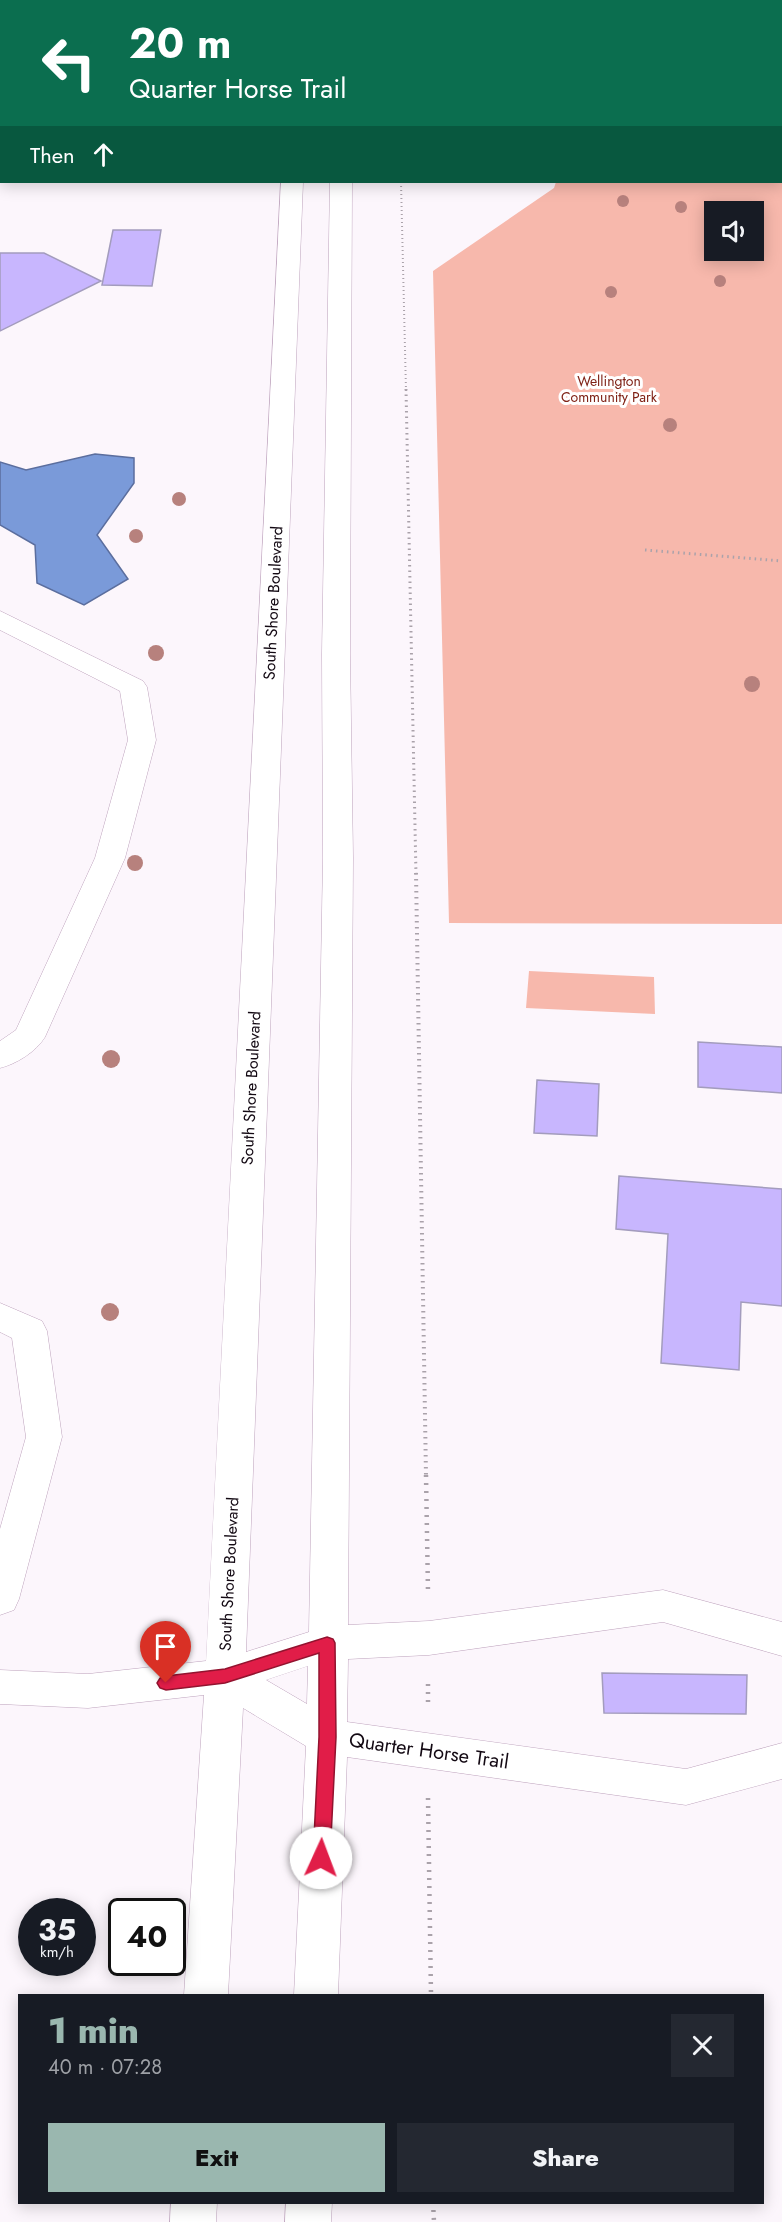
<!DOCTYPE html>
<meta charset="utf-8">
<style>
body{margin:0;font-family:Jost,sans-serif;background:#242831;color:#f1f3f6;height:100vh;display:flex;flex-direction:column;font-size:22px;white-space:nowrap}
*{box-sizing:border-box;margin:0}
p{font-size:20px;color:#9ea1a6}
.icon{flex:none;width:33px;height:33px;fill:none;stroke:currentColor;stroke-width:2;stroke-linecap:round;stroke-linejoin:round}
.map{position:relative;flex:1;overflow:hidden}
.sheet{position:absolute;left:18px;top:1994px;width:746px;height:210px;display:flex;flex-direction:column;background:#171b24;border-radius:0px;box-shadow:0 3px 15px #0003}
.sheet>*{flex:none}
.guide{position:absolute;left:0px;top:0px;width:783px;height:183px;box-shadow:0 3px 15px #0003;background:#0b6e4f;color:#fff;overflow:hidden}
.tools{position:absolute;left:704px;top:201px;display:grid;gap:12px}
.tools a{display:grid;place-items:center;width:60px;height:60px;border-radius:0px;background:#171b24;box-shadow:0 3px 15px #0003;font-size:30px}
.speed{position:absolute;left:18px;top:1898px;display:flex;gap:12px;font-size:30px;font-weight:700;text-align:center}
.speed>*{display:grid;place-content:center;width:78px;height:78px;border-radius:50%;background:#171b24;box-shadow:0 3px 15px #0003;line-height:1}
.speed small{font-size:15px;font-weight:400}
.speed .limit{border:3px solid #111;border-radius:9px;background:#fff;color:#111}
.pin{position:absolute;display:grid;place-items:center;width:51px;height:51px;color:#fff;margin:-62px -26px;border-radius:50% 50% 50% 0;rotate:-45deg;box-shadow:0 0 6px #0007}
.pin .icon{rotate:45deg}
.me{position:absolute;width:66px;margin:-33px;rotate:2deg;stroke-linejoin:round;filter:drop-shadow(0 0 4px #0008)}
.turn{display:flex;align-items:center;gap:21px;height:126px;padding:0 30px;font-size:27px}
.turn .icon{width:78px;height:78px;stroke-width:2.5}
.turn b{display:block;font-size:42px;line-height:51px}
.then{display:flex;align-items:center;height:57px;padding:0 30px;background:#0003;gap:12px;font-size:22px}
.round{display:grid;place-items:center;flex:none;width:63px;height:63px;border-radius:0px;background:#242831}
.summary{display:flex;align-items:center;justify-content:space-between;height:102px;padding:0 30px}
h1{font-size:36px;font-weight:800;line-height:45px;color:#9ab7af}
.action{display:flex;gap:12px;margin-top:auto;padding:12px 30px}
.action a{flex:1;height:69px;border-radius:0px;background:#9ab7af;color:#111;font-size:24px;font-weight:800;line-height:69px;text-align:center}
.action a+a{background:#242831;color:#f1f3f6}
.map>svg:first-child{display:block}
.green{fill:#f7b8ac;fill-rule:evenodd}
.water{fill:#7a9ad9;stroke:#5b6e9e;stroke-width:1.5}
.building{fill:#c8b6fe;stroke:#a39cbd;stroke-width:1.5}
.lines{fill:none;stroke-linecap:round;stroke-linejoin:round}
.minor-casing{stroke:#bea3bd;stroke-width:1}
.path-far3{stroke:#aaa2aa;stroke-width:2;stroke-dasharray:1 3;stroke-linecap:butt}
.path-far2{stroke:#aaa2aa;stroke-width:3;stroke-dasharray:1.5 4;stroke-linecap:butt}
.path-far1{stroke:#aaa2aa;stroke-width:4;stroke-dasharray:1.5 4.5;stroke-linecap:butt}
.path{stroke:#aaa2aa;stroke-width:4.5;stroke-dasharray:2 6;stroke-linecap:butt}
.minor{fill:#fff;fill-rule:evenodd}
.tree{fill:#b7817d}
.route{fill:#e11d48;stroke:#92132f;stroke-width:1.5}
.labels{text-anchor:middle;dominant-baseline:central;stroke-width:6;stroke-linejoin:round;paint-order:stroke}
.far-park-label{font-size:14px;fill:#7f2115;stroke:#fff}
.street-label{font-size:16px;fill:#130913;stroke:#fff}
.near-street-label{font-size:20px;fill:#130913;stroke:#fff}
</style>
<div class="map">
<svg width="782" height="2222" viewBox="0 0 782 2222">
<rect width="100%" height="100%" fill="#fcf6fc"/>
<path class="green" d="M 782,27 L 782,924 L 449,923 L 433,271 L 554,188 L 556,182 L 782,182 ZM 714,212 L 753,212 L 753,250 L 714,250 Z
M 529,971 L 654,977 L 655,1014 L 526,1008 Z"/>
<path class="water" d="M 95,454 L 134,458 L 134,483 L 97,535 L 128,579 L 84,605 L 37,583 L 35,545 L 0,525 L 0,462 L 26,470 Z"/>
<path class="building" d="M 113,230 L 161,230 L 152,286 L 102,285 Z
M 0,253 L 44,253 L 101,281 L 0,331 Z
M 698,1042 L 782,1047 L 782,1093 L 698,1087 Z
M 537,1080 L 599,1084 L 597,1136 L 534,1133 Z
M 619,1176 L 782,1189 L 782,1306 L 741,1302 L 739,1370 L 661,1363 L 668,1234 L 616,1229 Z
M 602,1673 L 747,1675 L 746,1714 L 604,1713 Z"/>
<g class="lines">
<g class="minor-casing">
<path id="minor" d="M 290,0 L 310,0 L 310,2 L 290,2 Z
M 335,0 L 355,0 L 355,2 L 335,2 Z
M 0,55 L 2,55 L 2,67 L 0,67 Z
M 281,182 L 303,182 L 246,1652 L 309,1632 L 323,858 L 322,654 L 330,182 L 352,182 L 350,654 L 353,858 L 348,1625 L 429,1621 L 663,1590 L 782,1622 L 782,1656 L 663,1622 L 429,1655 L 348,1659 L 347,1722 L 686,1769 L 782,1743 L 782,1779 L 686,1805 L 347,1757 L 338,1995 L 294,1995 L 306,1746 L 243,1708 L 228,1995 L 184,1995 L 204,1695 L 88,1708 L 0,1704 L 0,1670 L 88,1674 L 206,1661 ZM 308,1666 L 307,1704 L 266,1680 Z
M 0,611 L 143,681 L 147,687 L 156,740 L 125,858 L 45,1037 C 36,1052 16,1064 0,1068 L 0,1041 L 16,1030 L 95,858 L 128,740 L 120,691 L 0,630 Z
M 0,1303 L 42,1321 L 47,1331 L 62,1437 L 19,1599 L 14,1610 L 0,1615 L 0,1529 L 26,1437 L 12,1338 L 0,1332 Z
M 171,2202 L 217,2202 L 216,2222 L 170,2222 Z
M 286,2202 L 332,2202 L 331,2222 L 285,2222 Z"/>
</g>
<path class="path-far3" d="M 401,182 L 406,391"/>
<path class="path-far2" d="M 406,389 L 416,875
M 645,550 L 782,561"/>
<path class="path-far1" d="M 416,873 L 426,1476"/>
<path class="path" d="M 426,1475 L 428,1592
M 428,1684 L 428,1706
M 428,1798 L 431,1995
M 433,2202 L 434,2222"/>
<use href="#minor" class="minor"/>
</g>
<g class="tree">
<circle cx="623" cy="201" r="6"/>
<circle cx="681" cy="207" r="6"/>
<circle cx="720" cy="281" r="6"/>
<circle cx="611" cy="292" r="6"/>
<circle cx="670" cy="425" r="7"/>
<circle cx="179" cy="499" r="7"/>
<circle cx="136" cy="536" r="7"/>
<circle cx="156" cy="653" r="8"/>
<circle cx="752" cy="684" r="8"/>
<circle cx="135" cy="863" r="8"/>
<circle cx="111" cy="1059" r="9"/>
<circle cx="110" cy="1312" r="9"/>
</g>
<path class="route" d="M 327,1637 L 333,1639 L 335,1643 L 336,1737 L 330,1858 L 328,1863 L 321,1865 L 315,1863 L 313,1858 L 319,1737 L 319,1653 L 225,1683 L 166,1690 L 160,1688 L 157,1683 L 160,1678 L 166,1676 L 225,1669 Z"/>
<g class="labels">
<g class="far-park-label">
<text x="609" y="381">Wellington<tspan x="609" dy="16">Community Park</tspan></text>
</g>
<g class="street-label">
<text transform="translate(273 603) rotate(-87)">South Shore Boulevard</text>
<text transform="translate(251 1088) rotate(-87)">South Shore Boulevard</text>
<text transform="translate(229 1574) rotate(-87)">South Shore Boulevard</text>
</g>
<g class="near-street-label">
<text transform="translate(429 1751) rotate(8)">Quarter Horse Trail</text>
</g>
</g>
</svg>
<div class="tools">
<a><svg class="icon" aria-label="sound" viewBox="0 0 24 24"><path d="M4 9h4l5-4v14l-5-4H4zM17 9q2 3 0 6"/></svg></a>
</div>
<div class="speed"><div>35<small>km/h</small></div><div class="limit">40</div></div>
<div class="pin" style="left:166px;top:1683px;background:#d93025"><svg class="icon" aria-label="arrive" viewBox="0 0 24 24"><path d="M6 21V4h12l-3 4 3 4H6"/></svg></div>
<svg class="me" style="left:321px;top:1858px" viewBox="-20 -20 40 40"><circle r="19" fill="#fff"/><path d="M0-13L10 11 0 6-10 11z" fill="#e11d48"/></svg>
<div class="guide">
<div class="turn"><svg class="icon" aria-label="left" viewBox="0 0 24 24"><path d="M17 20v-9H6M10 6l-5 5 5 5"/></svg><div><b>20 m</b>Quarter Horse Trail</div></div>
<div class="then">Then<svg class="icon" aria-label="ahead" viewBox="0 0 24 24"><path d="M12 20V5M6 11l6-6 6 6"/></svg></div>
</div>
<section class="sheet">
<div class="summary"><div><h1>1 min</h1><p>40 m · 07:28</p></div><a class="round"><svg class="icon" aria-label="close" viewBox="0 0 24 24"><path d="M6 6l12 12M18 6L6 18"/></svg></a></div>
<div class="action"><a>Exit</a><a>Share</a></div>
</section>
</div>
